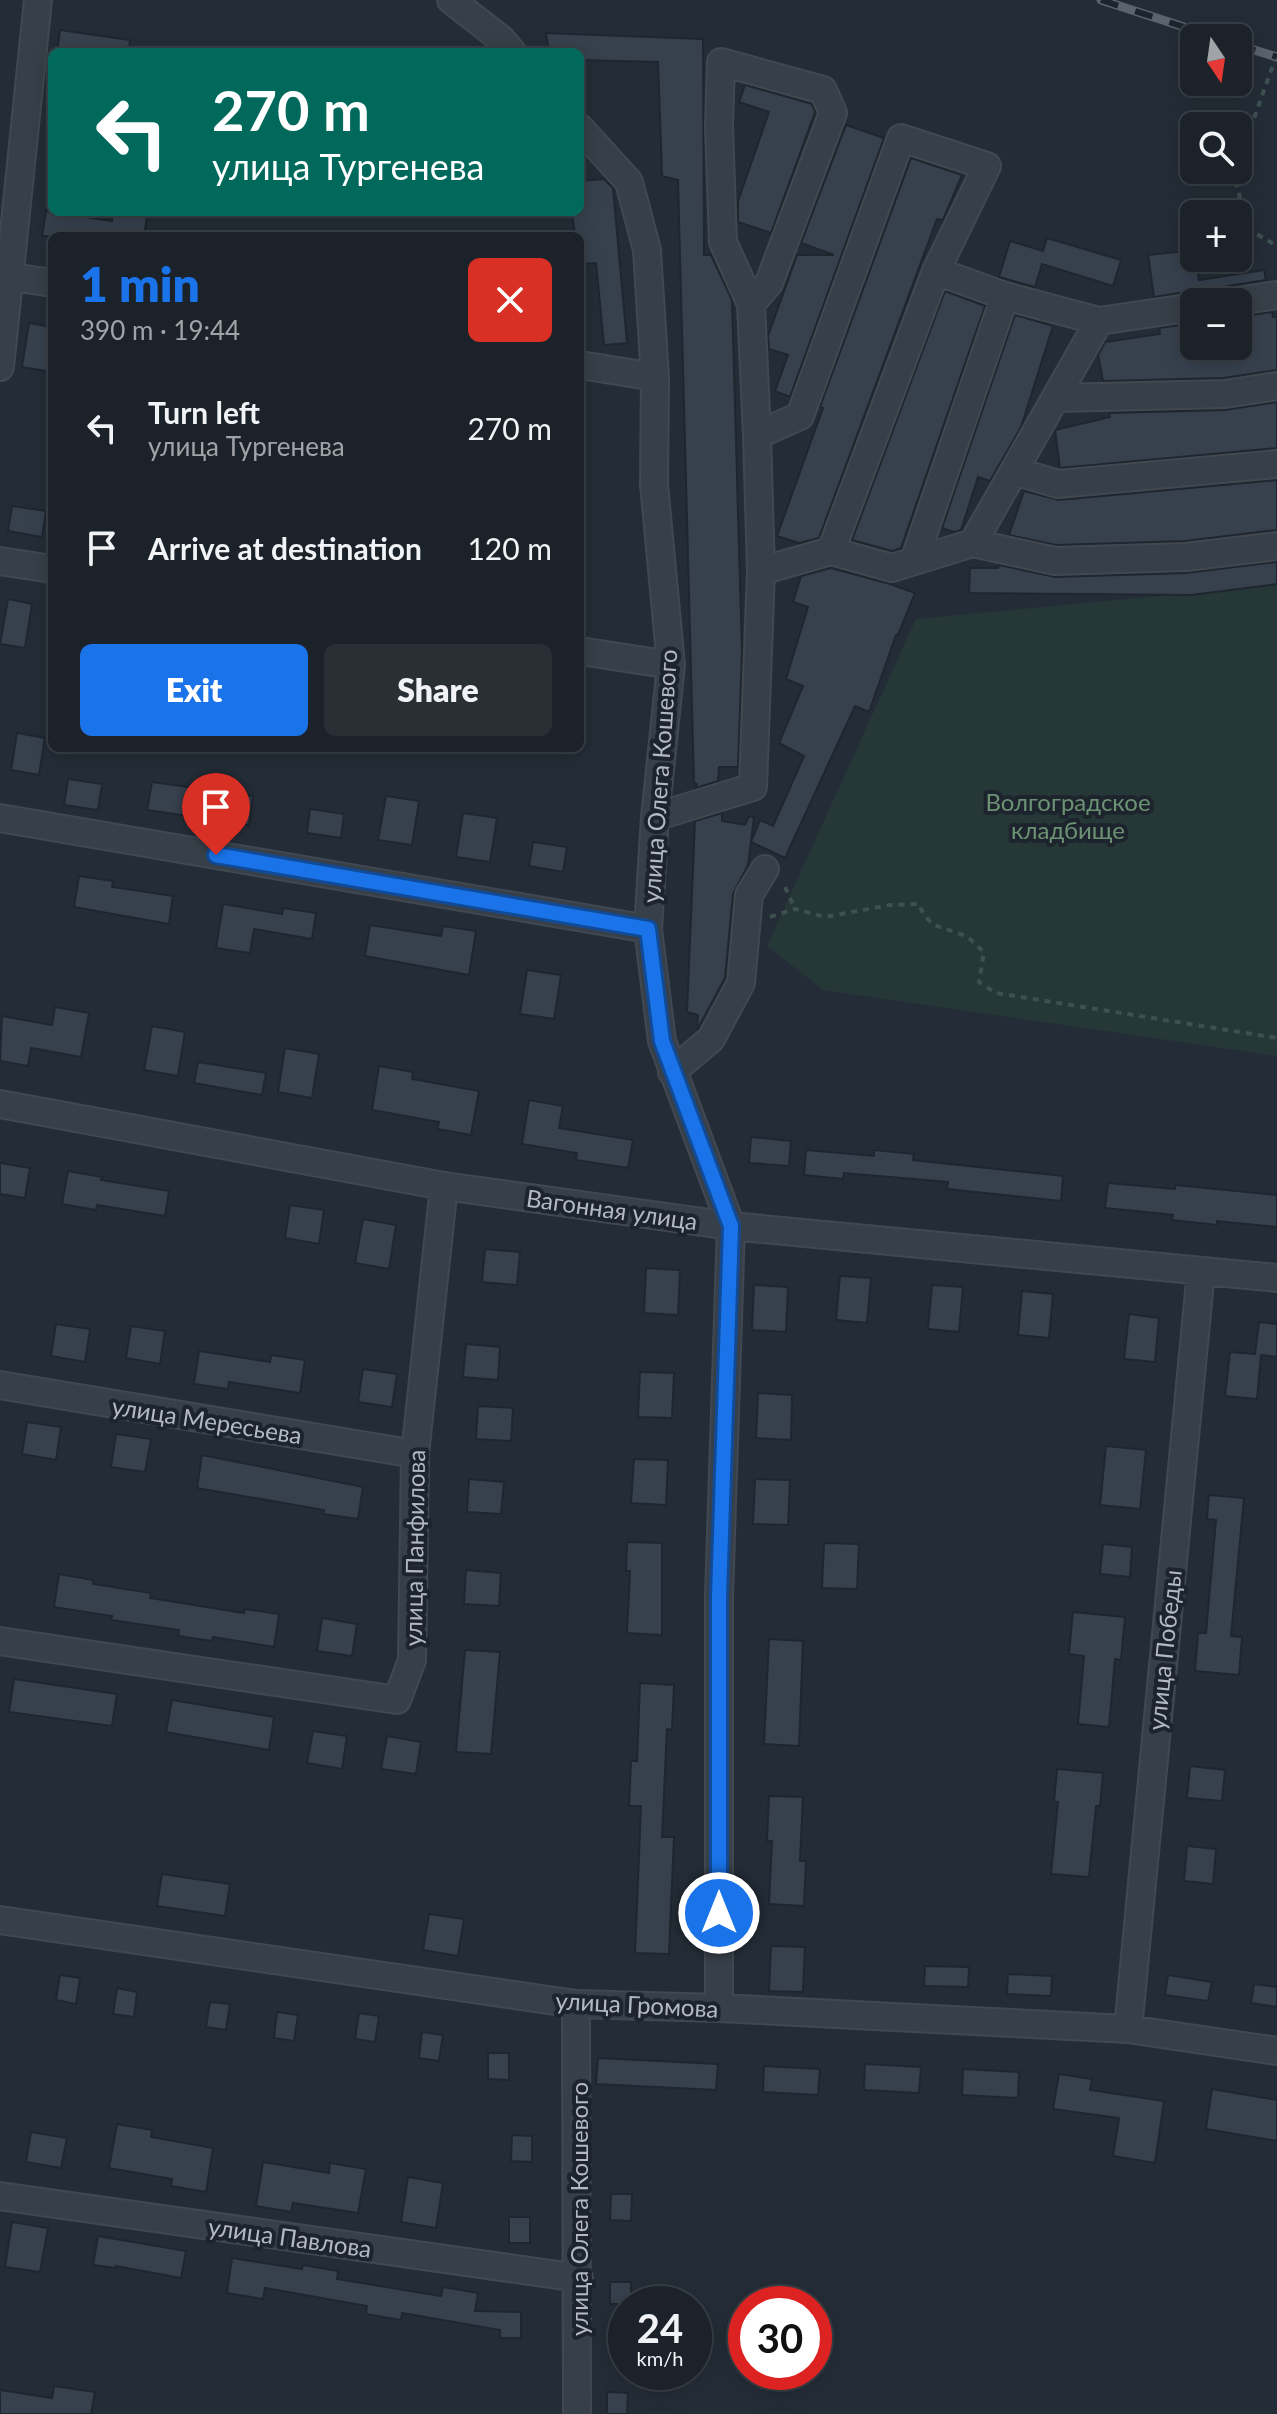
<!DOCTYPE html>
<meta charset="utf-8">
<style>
body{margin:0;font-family:Lato,sans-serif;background:#282f35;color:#f1f3f6;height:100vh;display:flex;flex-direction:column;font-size:30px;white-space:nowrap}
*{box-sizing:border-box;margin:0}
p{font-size:26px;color:#a0a4a8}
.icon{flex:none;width:44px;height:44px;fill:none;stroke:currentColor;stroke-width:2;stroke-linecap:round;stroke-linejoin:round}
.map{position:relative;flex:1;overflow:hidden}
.side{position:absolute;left:48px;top:232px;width:536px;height:520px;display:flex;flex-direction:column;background:#1b2229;border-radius:12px;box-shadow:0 4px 20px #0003,0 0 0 2px #393f46}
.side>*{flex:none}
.top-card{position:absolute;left:48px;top:48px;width:536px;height:168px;border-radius:12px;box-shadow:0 4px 20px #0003,0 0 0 2px #393f46;background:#00695c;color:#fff;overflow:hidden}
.needle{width:52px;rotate:167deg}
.buttons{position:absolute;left:1180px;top:24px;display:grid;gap:16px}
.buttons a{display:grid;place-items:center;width:72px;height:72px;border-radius:12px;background:#1b2229;box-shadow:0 4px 20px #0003,0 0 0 2px #393f46;font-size:40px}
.speed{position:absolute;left:608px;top:2286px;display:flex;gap:16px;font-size:40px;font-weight:700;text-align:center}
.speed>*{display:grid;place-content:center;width:104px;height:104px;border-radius:50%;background:#1b2229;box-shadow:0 4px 20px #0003,0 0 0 2px #393f46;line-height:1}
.speed small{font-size:20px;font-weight:400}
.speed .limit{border:12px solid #d22;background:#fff;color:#111}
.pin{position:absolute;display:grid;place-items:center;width:68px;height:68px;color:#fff;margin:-82px -34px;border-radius:50% 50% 50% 0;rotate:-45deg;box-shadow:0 0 8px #0007}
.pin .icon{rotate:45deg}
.me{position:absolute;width:88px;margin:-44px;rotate:0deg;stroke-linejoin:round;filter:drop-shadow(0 0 6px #0008)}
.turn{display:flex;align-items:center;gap:28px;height:168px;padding:0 32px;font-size:36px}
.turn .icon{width:104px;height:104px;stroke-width:2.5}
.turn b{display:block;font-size:56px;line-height:68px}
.round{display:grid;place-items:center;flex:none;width:84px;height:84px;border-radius:12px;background:#282f35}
.head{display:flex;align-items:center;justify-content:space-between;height:136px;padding:0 32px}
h1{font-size:48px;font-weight:800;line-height:60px;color:#1a73e8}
.action{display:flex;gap:16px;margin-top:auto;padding:16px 32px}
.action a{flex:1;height:92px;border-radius:12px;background:#1a73e8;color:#fff;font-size:32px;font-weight:800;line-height:92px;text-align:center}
.action a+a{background:#282f35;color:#f1f3f6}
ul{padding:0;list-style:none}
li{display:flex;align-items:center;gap:24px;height:120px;padding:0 32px}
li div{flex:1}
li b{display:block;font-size:30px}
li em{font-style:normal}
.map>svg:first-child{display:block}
.green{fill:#263738}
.building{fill:#37414e;stroke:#1f262f;stroke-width:2}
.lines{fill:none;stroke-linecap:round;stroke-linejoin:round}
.minor-casing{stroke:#414851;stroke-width:30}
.path{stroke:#3f5051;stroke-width:4;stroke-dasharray:6 6;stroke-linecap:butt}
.minor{stroke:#373f48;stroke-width:26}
.rail-casing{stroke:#5a636e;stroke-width:9}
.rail{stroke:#1d242d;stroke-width:6;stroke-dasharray:18;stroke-linecap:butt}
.route-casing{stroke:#114b97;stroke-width:20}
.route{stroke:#1a73e8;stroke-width:14}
.labels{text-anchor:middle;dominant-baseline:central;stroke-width:8;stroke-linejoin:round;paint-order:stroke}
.street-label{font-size:24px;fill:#b2b9c4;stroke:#1d242d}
.park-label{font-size:24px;fill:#6c9274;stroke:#1d242d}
</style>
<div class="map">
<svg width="1277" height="2414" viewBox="0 0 1277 2414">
<rect width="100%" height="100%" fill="#242d37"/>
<path class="green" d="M 1277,585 L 1277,1056 L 823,990 L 767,946 L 916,619 Z"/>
<path class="building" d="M 60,30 L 130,40 L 129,52 L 57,52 Z
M 546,33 L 703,39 L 704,255 L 711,255 L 732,300 L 742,653 L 738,767 L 719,767 L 718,781 L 696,788 L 697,784 L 694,783 L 678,180 L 662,176 L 658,62 L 580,60 L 580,52 L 549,52 Z
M 745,85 L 812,104 L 815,112 L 771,233 L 738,222 L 738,201 L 769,112 L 739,102 Z
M 846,125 L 884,138 L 790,397 L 775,391 L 788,355 L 769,349 L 768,336 L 797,255 L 834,255 L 801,243 Z
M 911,158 L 962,175 L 943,220 L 937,219 L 819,538 L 799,543 L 777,536 L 823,408 L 820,407 Z
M 604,179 L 613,188 L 627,343 L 604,345 L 596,263 L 580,264 L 580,236 L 575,236 L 572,212 L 580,212 L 580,181 Z
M 46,211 L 112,221 L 113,212 L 147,217 L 144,236 L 42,236 Z
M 1047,238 L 1121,260 L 1113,286 L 1042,264 L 1035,287 L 999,277 L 1010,241 L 1043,251 Z
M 1194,250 L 1199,280 L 1264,270 L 1266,280 L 1228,286 L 1220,290 L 1216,299 L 1208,300 L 1201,292 L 1192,291 L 1154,297 L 1148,255 Z
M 945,291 L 985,306 L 901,548 L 892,551 L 852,540 Z
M 1272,312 L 1273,317 L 1277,317 L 1277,370 L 1224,378 L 1103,381 L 1098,355 L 1105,342 L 1160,334 L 1159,328 L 1194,323 L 1194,346 L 1238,346 L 1238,317 Z
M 1015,315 L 1053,326 L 1021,427 L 990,481 L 978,477 L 961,530 L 954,532 L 942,528 Z
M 29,323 L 52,327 L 52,372 L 22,367 Z
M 1277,402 L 1277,448 L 1060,468 L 1055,430 L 1110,417 L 1109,413 L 1225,410 Z
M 1277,480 L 1277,530 L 1185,541 L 1056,545 L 1009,535 L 1024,491 L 1059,500 Z
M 12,506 L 46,511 L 42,537 L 8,531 Z
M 1277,562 L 1277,584 L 1191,595 L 969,593 L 970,568 L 998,568 L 999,565 L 1055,577 L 1186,573 Z
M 831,568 L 890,584 L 915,593 L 898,635 L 896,635 L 869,712 L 855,706 L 785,858 L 751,842 L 760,820 L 773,826 L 804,756 L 779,743 L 803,686 L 786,679 L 808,607 L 793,602 L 801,576 Z
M 8,599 L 32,604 L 25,648 L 0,644 Z
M 17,733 L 45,738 L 39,775 L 11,770 Z
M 68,779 L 102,784 L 98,810 L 64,805 Z
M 152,782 L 253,796 L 249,825 L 147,810 Z
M 386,796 L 419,801 L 412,845 L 378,840 Z
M 310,809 L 344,814 L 341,838 L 307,833 Z
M 463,813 L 497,818 L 490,862 L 456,857 Z
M 722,813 L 722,821 L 745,825 L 749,816 L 754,817 L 748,865 L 733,894 L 725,978 L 697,1030 L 698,1015 L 687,1012 L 695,821 Z
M 533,842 L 567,847 L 563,872 L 529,866 Z
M 79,876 L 113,881 L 112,887 L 173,896 L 169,924 L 74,907 Z
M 223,904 L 282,914 L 283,908 L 316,913 L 312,939 L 254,929 L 250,953 L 216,948 Z
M 370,925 L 441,936 L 443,926 L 476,931 L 469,975 L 365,956 Z
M 527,970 L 561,975 L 554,1019 L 520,1014 Z
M 55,1007 L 89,1013 L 81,1057 L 31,1048 L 28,1066 L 0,1061 L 2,1016 L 52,1025 Z
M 152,1026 L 185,1032 L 178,1076 L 144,1070 Z
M 285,1048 L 319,1054 L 312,1098 L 278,1092 Z
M 198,1062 L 266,1073 L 262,1095 L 194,1083 Z
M 379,1066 L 413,1072 L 412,1079 L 479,1091 L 471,1135 L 437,1129 L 439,1122 L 372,1110 Z
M 529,1100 L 563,1106 L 559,1128 L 633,1140 L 628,1168 L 576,1160 L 577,1153 L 522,1144 Z
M 751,1137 L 791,1141 L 789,1166 L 749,1163 Z
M 806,1150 L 874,1156 L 874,1150 L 914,1154 L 913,1160 L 1063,1176 L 1061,1201 L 947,1189 L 948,1182 L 844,1173 L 843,1179 L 804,1175 Z
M 0,1163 L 30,1168 L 25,1198 L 0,1194 Z
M 68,1171 L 102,1177 L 101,1180 L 169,1191 L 165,1216 L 97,1205 L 96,1210 L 62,1204 Z
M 1108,1183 L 1175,1189 L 1175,1185 L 1277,1195 L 1277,1227 L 1217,1221 L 1217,1225 L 1172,1220 L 1173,1215 L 1105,1208 Z
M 290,1205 L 324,1210 L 319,1244 L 285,1238 Z
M 363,1219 L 396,1225 L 389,1269 L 355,1263 Z
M 485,1249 L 520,1252 L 517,1285 L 482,1282 Z
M 646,1268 L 680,1270 L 678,1315 L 644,1313 Z
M 840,1276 L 871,1278 L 867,1323 L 836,1320 Z
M 754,1285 L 788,1287 L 786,1332 L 752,1330 Z
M 932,1285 L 963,1287 L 959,1332 L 928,1329 Z
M 1022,1291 L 1053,1294 L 1049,1338 L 1018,1335 Z
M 1129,1314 L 1159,1318 L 1155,1362 L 1124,1359 Z
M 1259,1322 L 1277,1324 L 1277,1357 L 1261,1355 L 1257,1399 L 1225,1396 L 1230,1352 L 1255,1354 Z
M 56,1324 L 90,1329 L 85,1362 L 51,1356 Z
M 131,1326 L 165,1331 L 160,1364 L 126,1358 Z
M 466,1344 L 500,1347 L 498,1380 L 463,1377 Z
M 199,1351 L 270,1362 L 271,1355 L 305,1360 L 300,1393 L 229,1382 L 228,1389 L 194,1384 Z
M 363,1369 L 397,1374 L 392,1407 L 358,1402 Z
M 640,1372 L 674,1373 L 672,1418 L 638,1417 Z
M 758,1393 L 792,1395 L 791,1440 L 756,1438 Z
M 478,1406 L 513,1408 L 511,1441 L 476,1439 Z
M 27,1422 L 61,1427 L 56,1460 L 22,1454 Z
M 116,1434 L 151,1439 L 145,1472 L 111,1467 Z
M 1106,1446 L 1146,1450 L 1140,1509 L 1100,1505 Z
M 202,1455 L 363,1487 L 358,1519 L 323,1514 L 324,1510 L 197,1488 Z
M 634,1459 L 668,1460 L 666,1505 L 631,1503 Z
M 469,1479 L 504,1482 L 501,1514 L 467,1512 Z
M 755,1479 L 790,1480 L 788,1525 L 753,1524 Z
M 1209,1495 L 1244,1498 L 1231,1636 L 1242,1637 L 1239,1675 L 1195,1671 L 1198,1633 L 1206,1633 L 1216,1520 L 1207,1519 Z
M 627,1542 L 662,1543 L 662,1635 L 627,1633 L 630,1571 L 626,1571 Z
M 824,1543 L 859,1544 L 857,1589 L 822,1588 Z
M 1103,1544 L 1132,1547 L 1130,1577 L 1100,1574 Z
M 466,1570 L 501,1573 L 499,1606 L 464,1604 Z
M 59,1574 L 93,1580 L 93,1584 L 151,1593 L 150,1598 L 244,1613 L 245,1609 L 279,1614 L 274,1647 L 213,1637 L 212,1641 L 178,1636 L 179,1630 L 111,1620 L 112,1616 L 54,1607 Z
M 1073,1612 L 1125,1617 L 1121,1660 L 1115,1659 L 1109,1727 L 1078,1724 L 1084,1656 L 1069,1654 Z
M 322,1618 L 357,1624 L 352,1656 L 317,1651 Z
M 769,1639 L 803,1641 L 799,1746 L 764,1744 Z
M 465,1650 L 500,1652 L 491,1754 L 456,1752 Z
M 14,1679 L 117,1694 L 112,1726 L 9,1712 Z
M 640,1683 L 674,1685 L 672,1730 L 667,1729 L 662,1837 L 674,1837 L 669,1954 L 635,1953 L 641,1806 L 629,1806 L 631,1761 L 637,1761 Z
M 172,1700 L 274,1717 L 269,1750 L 166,1732 Z
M 313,1731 L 347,1736 L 342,1769 L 307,1763 Z
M 387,1736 L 421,1742 L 416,1774 L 381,1769 Z
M 1190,1766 L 1225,1770 L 1222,1801 L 1187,1798 Z
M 1057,1769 L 1103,1773 L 1100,1806 L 1096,1806 L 1089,1877 L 1051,1874 L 1058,1802 L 1054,1802 Z
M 769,1796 L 803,1797 L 800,1861 L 806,1861 L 804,1906 L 769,1904 L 772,1841 L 767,1841 Z
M 1187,1846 L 1216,1849 L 1213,1884 L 1184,1881 Z
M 162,1874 L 230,1884 L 225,1916 L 157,1906 Z
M 429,1914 L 464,1919 L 458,1956 L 423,1950 Z
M 771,1946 L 805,1947 L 803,1992 L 769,1991 Z
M 925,1966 L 969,1967 L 968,1987 L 924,1986 Z
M 1008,1974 L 1052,1976 L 1051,1996 L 1007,1994 Z
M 60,1975 L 80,1978 L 76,2004 L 56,2000 Z
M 1168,1975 L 1212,1982 L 1208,2001 L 1165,1995 Z
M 1254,1984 L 1277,1987 L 1277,2007 L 1251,2003 Z
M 117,1988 L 137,1992 L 134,2017 L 113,2014 Z
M 210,2002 L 230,2004 L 226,2030 L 206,2027 Z
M 277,2012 L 298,2015 L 294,2041 L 274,2038 Z
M 359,2013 L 379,2016 L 375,2042 L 355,2039 Z
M 422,2032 L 443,2035 L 439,2061 L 419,2058 Z
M 488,2053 L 509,2053 L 509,2080 L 488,2079 Z
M 598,2058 L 718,2064 L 716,2090 L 596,2084 Z
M 865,2064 L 921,2067 L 919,2093 L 864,2090 Z
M 764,2066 L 820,2069 L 818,2095 L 763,2092 Z
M 963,2069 L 1019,2072 L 1018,2098 L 962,2095 Z
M 1059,2074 L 1092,2079 L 1090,2090 L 1164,2101 L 1155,2163 L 1113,2156 L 1119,2118 L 1053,2109 Z
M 1212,2089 L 1277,2100 L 1277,2141 L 1206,2129 Z
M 117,2124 L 152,2130 L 151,2137 L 213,2148 L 206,2192 L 171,2186 L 172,2179 L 109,2168 Z
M 31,2132 L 67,2138 L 61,2168 L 26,2162 Z
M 512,2135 L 532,2136 L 532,2162 L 511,2161 Z
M 263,2162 L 329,2173 L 330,2163 L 366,2169 L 358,2213 L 293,2203 L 291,2212 L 256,2206 Z
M 408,2177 L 443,2183 L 436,2228 L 401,2222 Z
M 611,2194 L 632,2194 L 631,2221 L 610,2220 Z
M 509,2217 L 530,2217 L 530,2243 L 509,2243 Z
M 12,2222 L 48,2228 L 40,2272 L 5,2267 Z
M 98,2236 L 186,2251 L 181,2278 L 116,2266 L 116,2268 L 93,2265 Z
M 232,2258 L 302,2269 L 303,2265 L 338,2271 L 337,2279 L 441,2296 L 443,2287 L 478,2293 L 475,2311 L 521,2312 L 521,2338 L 500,2338 L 500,2330 L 402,2313 L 401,2320 L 366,2314 L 367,2306 L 265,2288 L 263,2299 L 227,2293 Z
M 610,2282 L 631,2282 L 631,2304 L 610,2304 Z
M 54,2386 L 95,2392 L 91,2414 L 0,2414 L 0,2390 L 52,2398 Z
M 607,2392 L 628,2393 L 627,2414 L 607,2414 Z"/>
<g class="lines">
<g class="minor-casing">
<path id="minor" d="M 451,0 L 501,39 L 512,52
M 580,128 L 629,182 L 647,250 L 655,377 L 654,484 L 671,665 L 655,817 L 648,929 L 662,1041 L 731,1226 L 719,1596 L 719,2008
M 936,271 L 1005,296 L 1099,321
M 0,275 L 52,283
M 1231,302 L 1277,295
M 751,304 L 769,283 L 833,113 L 823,90 L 721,62 L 719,126 L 723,242 L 751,304 L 757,435
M 580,365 L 655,377
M 0,367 L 38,0
M 1056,398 L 1225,394 L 1277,386
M 1014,471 L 1058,484 L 1277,464
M 973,543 L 1055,561 L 1186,557 L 1277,546
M 0,561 L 52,569
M 914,561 L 1005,296
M 761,571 L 757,435 L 800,416 L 901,138 L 987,166 L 936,271 L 831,551
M 580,651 L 671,665
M 655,817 L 753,787 L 761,571 L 831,551 L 892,568 L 973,543 L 1099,321 L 1194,307
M 0,818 L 648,929
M 672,1072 L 711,1039 L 741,983 L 749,895 L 765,869
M 0,1104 L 444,1186 L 731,1226 L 1277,1278
M 0,1385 L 415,1454
M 0,1641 L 397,1700 L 412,1660 L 415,1454 L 444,1186
M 0,1920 L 576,2004 L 719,2008 L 1128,2029 L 1277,2051
M 576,2004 L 577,2414
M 1128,2029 L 1201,1271
M 0,2196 L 579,2278"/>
</g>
<path class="path" d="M 1238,163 L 1277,54
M 1236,170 L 1234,175 L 1248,229 L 1277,246
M 785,887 L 795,909
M 770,917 L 795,909 L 825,917 L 890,905 L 919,904 C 930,934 949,925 970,939 C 975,943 979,948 984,952 L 979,982 L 996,993 L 1277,1038"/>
<use href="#minor" class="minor"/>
<g class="rail-casing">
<path id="rail" d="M 1101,0 L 1218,38
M 1238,45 L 1277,57"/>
</g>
<use href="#rail" class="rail"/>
</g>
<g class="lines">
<g class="route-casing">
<path id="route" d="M 216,855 L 648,929 L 662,1041 L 731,1226 L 719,1596 L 719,1913"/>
</g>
<use href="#route" class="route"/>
</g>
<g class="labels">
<g class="street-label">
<text transform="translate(659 776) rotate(-86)">улица Олега Кошевого</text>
<text transform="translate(612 1209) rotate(8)">Вагонная улица</text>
<text transform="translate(207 1420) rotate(9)">улица Мересьева</text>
<text transform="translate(414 1548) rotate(-89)">улица Панфилова</text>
<text transform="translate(1164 1650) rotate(-84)">улица Победы</text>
<text transform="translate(637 2004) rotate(3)">улица Громова</text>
<text transform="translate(578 2209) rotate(-90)">улица Олега Кошевого</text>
<text transform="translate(290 2237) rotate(8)">улица Павлова</text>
</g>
<g class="park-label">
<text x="1068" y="801">Волгоградское<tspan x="1068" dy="28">кладбище</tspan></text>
</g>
</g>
</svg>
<div class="buttons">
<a><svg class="needle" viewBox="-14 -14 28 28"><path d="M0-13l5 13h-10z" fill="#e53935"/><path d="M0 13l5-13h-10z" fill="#a0a4a8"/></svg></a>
<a><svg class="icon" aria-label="search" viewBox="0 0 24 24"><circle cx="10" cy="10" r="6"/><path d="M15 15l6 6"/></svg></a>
<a>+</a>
<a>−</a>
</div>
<div class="speed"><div>24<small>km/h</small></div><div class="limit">30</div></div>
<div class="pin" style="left:216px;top:855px;background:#d93025"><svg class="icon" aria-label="arrive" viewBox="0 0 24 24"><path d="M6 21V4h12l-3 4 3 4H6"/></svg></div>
<svg class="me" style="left:719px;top:1913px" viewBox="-20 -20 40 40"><circle r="17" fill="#1a73e8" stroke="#fff" stroke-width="3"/><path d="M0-11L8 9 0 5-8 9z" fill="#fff"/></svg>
<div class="top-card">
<div class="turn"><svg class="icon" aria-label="left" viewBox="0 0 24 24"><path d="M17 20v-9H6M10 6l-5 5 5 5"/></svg><div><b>270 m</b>улица Тургенева</div></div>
</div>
<section class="side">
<div class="head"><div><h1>1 min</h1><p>390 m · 19:44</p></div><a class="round" style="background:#d93025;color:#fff"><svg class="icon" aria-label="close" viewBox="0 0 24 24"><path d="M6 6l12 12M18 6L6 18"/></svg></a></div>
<ul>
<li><svg class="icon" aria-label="left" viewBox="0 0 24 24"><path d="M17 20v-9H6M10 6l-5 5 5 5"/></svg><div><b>Turn left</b><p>улица Тургенева</p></div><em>270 m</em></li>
<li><svg class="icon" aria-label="arrive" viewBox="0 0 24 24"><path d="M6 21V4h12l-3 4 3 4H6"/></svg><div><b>Arrive at destination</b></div><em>120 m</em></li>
</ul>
<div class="action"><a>Exit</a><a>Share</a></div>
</section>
</div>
